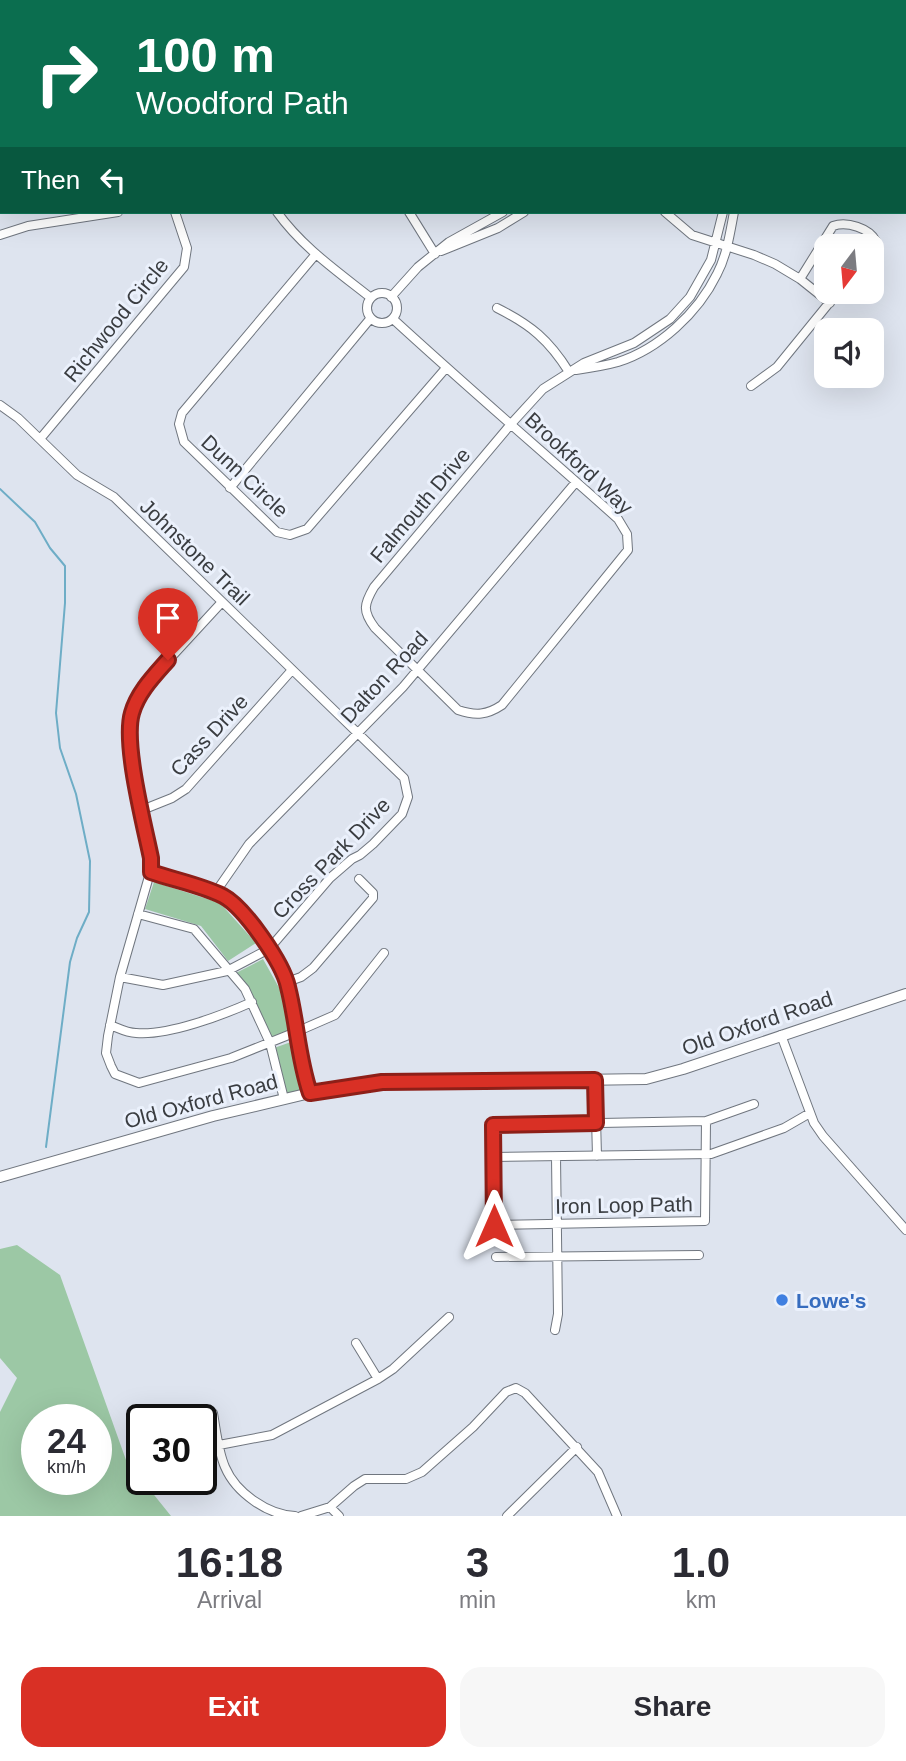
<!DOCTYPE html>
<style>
body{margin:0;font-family:Arial,sans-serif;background:#f7f7f7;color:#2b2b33;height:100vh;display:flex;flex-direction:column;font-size:26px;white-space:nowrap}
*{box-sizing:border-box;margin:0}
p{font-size:23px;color:#7c7c81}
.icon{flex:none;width:38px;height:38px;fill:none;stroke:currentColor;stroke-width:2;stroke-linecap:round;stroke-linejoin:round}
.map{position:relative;height:1516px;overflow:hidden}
.panel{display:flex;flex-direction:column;background:#fff;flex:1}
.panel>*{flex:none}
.banner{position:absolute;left:0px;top:0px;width:906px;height:214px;box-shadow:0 7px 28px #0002;background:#0b6e4f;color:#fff;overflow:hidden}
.needle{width:46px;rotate:196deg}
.fabs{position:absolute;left:814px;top:234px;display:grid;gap:14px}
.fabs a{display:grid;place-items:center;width:70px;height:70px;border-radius:14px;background:#fff;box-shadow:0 7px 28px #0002;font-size:35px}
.speed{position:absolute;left:21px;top:1404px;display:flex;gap:14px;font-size:35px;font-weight:700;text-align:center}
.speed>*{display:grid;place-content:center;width:91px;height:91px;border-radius:50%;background:#fff;box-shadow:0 7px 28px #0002;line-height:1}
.speed small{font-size:18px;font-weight:400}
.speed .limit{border:4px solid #111;border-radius:10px;background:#fff;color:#111}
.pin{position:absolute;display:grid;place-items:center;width:60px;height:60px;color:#fff;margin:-72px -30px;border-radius:50% 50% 50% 0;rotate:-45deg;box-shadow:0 0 7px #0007}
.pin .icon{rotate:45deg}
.me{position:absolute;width:77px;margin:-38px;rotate:0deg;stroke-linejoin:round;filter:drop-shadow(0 0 5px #0008)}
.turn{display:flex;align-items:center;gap:24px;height:147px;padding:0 21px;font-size:32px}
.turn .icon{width:91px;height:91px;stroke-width:2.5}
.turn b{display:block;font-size:49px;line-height:60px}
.then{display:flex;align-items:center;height:66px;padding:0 21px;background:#0003;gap:14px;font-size:26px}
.eta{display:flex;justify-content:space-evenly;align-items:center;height:119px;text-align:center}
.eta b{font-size:42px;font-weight:700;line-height:49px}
.button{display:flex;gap:14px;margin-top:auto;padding:14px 21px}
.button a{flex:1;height:80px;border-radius:21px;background:#d93025;color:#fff;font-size:28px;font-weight:700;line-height:80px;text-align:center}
.button a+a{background:#f7f7f7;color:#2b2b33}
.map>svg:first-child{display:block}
.green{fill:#9cc8a5;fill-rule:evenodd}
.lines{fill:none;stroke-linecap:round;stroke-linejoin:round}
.stream{stroke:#6eadc6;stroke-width:2}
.minor-casing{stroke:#70767f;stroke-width:10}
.tertiary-casing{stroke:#70767f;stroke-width:12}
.primary-casing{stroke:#70767f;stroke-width:15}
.minor{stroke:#fff;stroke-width:8}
.tertiary{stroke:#fff;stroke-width:10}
.primary{stroke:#fff;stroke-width:12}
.route-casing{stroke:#8d1f18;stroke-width:18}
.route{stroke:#d93025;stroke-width:12}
.shop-dot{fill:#3f7fe0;stroke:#ebf1fc;stroke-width:2.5}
.labels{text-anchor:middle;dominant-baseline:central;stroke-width:6;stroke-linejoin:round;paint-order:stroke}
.street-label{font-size:21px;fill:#3a3d41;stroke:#ebf1fc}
.shop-label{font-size:21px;font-weight:bold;fill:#366cbe;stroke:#ebf1fc;text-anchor:start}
</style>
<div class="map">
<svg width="906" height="1516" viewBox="0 0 906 1516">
<rect width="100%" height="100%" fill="#dee4ef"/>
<path class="green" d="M 154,882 L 220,903 L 256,943 L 228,961 L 201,926 L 145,909 Z
M 263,959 L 282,993 L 288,1031 L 272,1038 L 255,1001 L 236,973 Z
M 291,1042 L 301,1092 L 286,1096 L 274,1048 Z
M 17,1245 L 60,1275 L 126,1460 L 171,1516 L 0,1516 L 0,1412 L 17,1378 L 0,1358 L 0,1249 ZM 37,1419 L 96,1419 L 96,1479 L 37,1479 Z"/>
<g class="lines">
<path class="stream" d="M 312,2 L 315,0
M 0,91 L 2,91
M 0,489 L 35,522 L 50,548 L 65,566 L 65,603 L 56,713 L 60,748 L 76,794 L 90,861 L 89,912 L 77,938 L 70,962 L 46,1147"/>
<g class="minor-casing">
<path id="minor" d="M 607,0 L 607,2
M 596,2 L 597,0
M 277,212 C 302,247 337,271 371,298
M 409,212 L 435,254
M 665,212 L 692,235 L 754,255 L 775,264 L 800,279 L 830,303
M 0,235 L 28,226 L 118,212
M 441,251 L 498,228 L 524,212
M 316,254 L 182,413 L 179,424 L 184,442 L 277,532 L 290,535 L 307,529 L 446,368
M 800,279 L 833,226 C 847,221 869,228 876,241 L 872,251
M367 308a15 15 0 1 1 30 0a15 15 0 1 1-30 0Z
M 391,297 L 418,267 L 449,242 L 503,212
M 497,308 C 531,325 549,340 569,372
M 393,319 C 467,387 543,452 618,519 L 627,534 L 628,550 L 502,705 C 487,715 476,716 458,710 L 375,628 C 362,611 364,604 374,587 L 511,424 L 543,389 L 584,363 L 634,343 L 670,319 L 690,297 L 711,260 L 723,212
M 576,370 C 590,368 604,366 618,362 C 659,349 698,313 717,274 C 727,255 730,233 734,212
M 751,386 L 777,367 L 838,292
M 0,405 L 18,418 L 77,475 L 114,497 L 404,778 L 408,797 L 402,814 L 373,844 L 360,855 L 352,859 L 330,878 L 269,949 L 227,971 L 163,985 L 120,977
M 40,439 L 184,267 L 187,248 L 175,212
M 230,488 L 370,319
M 222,602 L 151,679 L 132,714 L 130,749 L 152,866 L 120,977 L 108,1036 L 106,1053 L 111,1066 L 115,1074 L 139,1083 L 231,1058 L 296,1032 L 335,1015 L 384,953
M 142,810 L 172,798 L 186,789 L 292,670
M 151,872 C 174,880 201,885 223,896 C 244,907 283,963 288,987 C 297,1022 298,1058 310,1093
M 215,893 L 249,844 L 403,687 L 576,482
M 138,914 L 194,929 L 245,989 L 270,1043 L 284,1099
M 287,982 L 301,977 L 313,968 L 373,898 L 373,893 L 359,879
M 110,1025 C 118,1028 127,1033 136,1033 C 168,1036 223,1015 252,1002
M 781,1035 L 814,1123 L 823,1136 L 906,1230
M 595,1080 L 597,1156
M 706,1121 L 705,1221 L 494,1225 L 493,1125 L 706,1121 L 754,1104
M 493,1157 L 711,1154 L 784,1128 L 810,1113
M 496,1257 L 699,1255
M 555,1330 L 558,1314 L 556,1157
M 356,1343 L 378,1379
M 213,1413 C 216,1430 218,1451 225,1467 C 236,1493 268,1515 295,1516
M 219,1445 L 272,1435 L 378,1379 L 393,1369 L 449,1317
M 330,1507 L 339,1516
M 301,1516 L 330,1507 L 354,1486 L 365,1479 L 406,1479 L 422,1472 L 473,1427 L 506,1392 L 516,1388 L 525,1393 L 598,1472 L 617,1516
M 507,1516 L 577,1447"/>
</g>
<g class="tertiary-casing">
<path id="tertiary" d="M 0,1177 L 213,1116 L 310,1093 L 369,1083 L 646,1079 L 683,1069 L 906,994"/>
</g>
<g class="primary-casing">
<path id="primary" d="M 685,0 L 694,2
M 905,33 L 906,33"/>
</g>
<use href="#minor" class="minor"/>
<use href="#tertiary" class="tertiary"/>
<use href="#primary" class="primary"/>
</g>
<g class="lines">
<g class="route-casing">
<path id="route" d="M 168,660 C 154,676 138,692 132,713 C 123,743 144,824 151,858 L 151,872 C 174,880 201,885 223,896 C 244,907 283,963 288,987 C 297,1022 298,1058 310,1093 L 382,1082 L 595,1080 L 596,1123 L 493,1125 L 494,1226"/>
</g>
<use href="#route" class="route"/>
</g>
<circle class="shop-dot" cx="782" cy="1300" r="7"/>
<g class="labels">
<g class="street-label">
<text transform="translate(116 320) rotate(-51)">Richwood Circle</text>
<text transform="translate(579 463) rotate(43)">Brookford Way</text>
<text transform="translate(245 476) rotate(43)">Dunn Circle</text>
<text transform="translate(420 505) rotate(-50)">Falmouth Drive</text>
<text transform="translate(195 552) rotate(44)">Johnstone Trail</text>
<text transform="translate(384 677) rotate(-47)">Dalton Road</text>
<text transform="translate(209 735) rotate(-47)">Cass Drive</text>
<text transform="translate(331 858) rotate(-46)">Cross Park Drive</text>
<text transform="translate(757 1023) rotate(-19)">Old Oxford Road</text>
<text transform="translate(201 1101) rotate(-15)">Old Oxford Road</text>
<text transform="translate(624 1205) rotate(-1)">Iron Loop Path</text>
</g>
<g class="shop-label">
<text x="796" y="1300">Lowe's</text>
</g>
</g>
</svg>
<div class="fabs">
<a><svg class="needle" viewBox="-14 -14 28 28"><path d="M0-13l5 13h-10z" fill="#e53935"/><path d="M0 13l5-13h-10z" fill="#7c7c81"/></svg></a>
<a><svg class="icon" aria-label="sound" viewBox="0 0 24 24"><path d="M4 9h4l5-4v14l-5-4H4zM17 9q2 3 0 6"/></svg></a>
</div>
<div class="speed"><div>24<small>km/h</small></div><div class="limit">30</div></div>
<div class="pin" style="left:168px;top:660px;background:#d93025"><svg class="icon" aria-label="arrive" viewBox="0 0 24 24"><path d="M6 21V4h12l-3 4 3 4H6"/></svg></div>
<svg class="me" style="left:494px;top:1226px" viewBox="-20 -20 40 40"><path d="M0-17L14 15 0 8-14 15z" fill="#d93025" stroke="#fff" stroke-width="4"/></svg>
<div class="banner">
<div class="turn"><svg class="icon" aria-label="right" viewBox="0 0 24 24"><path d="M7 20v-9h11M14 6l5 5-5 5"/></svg><div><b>100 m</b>Woodford Path</div></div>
<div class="then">Then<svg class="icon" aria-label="left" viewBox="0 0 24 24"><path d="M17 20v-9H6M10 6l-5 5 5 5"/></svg></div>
</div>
</div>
<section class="panel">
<div class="eta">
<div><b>16:18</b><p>Arrival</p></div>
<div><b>3</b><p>min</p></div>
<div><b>1.0</b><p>km</p></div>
</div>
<div class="button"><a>Exit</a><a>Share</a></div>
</section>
